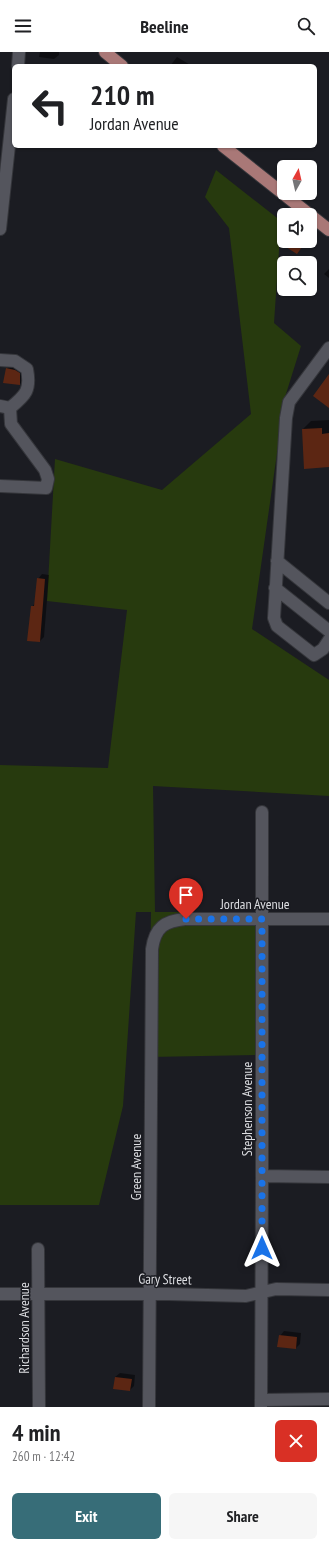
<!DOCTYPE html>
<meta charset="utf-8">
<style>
body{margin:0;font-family:"PT Sans Narrow",sans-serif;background:#f6f6f6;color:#202124;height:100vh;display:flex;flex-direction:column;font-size:15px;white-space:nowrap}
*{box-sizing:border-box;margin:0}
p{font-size:13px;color:#757577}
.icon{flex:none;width:22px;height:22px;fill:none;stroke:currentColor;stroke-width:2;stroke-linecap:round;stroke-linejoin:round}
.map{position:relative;height:1355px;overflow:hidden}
.side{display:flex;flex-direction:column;background:#fff;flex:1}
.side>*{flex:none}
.banner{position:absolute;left:12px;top:12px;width:305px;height:84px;border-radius:6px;box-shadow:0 1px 3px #0004;background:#fff;color:#202124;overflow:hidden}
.needle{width:26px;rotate:8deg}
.fabs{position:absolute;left:277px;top:108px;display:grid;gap:8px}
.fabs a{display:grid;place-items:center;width:40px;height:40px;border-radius:6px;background:#fff;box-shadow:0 1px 3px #0004;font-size:20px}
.pin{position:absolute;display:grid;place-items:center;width:34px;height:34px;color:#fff;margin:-41px -17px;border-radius:50% 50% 50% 0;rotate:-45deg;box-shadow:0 0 4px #0007}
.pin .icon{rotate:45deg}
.me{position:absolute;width:44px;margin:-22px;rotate:0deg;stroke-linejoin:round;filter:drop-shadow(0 0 3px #0008)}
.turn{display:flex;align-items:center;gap:14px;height:84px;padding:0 12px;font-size:18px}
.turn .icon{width:52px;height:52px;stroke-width:2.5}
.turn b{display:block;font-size:28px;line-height:34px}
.round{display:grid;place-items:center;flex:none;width:42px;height:42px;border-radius:6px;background:#f6f6f6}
.headline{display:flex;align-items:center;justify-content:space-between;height:68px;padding:0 12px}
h1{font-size:24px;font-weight:700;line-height:30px}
.cta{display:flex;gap:8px;margin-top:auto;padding:8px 12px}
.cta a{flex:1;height:46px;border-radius:6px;background:#376d78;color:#fff;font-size:16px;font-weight:700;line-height:46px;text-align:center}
.cta a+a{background:#f6f6f6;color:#202124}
header{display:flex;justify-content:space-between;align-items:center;height:52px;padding:0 12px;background:#fff;font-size:18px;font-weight:700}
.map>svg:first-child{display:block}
.green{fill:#273a0e}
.shadow{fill:#0007}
.building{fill:#5c2613}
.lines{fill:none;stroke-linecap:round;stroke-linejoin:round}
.minor-casing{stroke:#35363b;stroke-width:14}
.major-casing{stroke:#35363b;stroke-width:14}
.minor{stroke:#54555d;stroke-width:12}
.major{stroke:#a97877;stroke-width:12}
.route{stroke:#1a73e8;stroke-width:7;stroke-dasharray:0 12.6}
.labels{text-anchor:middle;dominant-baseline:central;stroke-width:3;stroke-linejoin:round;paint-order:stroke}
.street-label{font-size:14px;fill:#dddee2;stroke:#1b1c22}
</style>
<header><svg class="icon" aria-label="menu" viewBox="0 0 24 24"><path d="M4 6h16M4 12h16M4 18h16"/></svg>Beeline<svg class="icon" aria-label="search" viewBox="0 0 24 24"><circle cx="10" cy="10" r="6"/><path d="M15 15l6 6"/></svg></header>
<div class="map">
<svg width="329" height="1355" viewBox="0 0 329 1355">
<rect width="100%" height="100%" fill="#1b1c22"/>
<path class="green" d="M 216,118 L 281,169 L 274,271 L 301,294 L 285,345 L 252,577 L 329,628 L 329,744 L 153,734 L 155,860 L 263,860 L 261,1003 L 149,1005 L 151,860 L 136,860 L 123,1054 L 99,1153 L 0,1153 L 0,713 L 108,716 L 127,558 L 47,549 L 55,407 L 162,438 L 251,362 L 229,176 L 205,145 Z"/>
<path class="shadow" d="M 40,0 L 59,0 L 59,3 L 54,7 L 39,5 Z
M 177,5 L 192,14 L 170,14 Z
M 329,217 L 329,226 L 324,222 Z
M 11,313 L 19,314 L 24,328 L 20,332 L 6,317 Z
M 329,368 L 329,414 L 303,377 L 311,369 Z
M 42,522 L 49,523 L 44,585 L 40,589 L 32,555 L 35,551 L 38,527 Z
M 284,1279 L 301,1281 L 300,1292 L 296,1296 L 280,1284 Z
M 120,1321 L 135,1323 L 134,1334 L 130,1338 L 115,1325 Z"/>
<path class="building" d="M 291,189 L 306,189 L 297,202 L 286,195 Z
M 6,316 L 15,318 L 20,321 L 20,333 L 3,331 Z
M 329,322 L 329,356 L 313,344 Z
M 322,376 L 322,382 L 329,381 L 329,415 L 304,417 L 302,377 Z
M 37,526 L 45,527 L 40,590 L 27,589 L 31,554 L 34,554 Z
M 279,1283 L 297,1285 L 296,1297 L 277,1295 Z
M 115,1325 L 132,1327 L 130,1339 L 113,1337 Z"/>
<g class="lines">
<g class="minor-casing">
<path id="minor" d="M 18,14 L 19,0
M 0,177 L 14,47
M 329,296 L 289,350 L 286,366 L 274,566 L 277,574 L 314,603 L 323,597 L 329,588
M 0,308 L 15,309 L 27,317 C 31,338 26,343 10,356
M 0,354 L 10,356 L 11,372 L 45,418 L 48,427 L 46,436 L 0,434
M 277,509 L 329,551
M 275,536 L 329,579
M 262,1124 L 329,1125
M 38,1197 L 39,1355
M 0,1242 L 168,1242 L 246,1244 L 276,1237 L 329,1238
M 261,1348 L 329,1347
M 149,1355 L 152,897 C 155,875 165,869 185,867 L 329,867
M 261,1355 L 262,1124 L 262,760"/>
</g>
<g class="major-casing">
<path id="major" d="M 105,0 L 122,14
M 223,94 L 329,178"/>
</g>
<use href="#minor" class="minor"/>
<use href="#major" class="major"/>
</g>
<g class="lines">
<path class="route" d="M 186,867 L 262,867 L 262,1196"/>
</g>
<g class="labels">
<g class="street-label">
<text x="255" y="852">Jordan Avenue</text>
<text transform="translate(247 1057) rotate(-90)">Stephenson Avenue</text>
<text transform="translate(136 1115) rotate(-90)">Green Avenue</text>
<text transform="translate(165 1227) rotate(1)">Gary Street</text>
<text transform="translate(24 1276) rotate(-90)">Richardson Avenue</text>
</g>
</g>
</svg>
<div class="fabs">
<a><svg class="needle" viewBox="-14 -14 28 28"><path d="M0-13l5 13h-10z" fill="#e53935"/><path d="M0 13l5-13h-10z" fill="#757577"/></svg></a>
<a><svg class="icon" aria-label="sound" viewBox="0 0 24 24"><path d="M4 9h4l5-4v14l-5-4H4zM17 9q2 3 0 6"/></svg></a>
<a><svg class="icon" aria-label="search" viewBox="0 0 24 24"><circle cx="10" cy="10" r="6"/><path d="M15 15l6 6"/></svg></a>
</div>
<div class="pin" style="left:186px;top:867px;background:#d93025"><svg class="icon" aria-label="arrive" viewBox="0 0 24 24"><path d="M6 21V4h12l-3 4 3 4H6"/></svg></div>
<svg class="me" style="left:262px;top:1196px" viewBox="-20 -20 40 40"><path d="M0-17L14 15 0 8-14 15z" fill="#1a73e8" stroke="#fff" stroke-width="4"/></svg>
<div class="banner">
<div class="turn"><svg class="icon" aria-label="left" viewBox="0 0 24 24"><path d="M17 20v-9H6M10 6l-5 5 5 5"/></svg><div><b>210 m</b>Jordan Avenue</div></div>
</div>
</div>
<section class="side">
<div class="headline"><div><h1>4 min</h1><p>260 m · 12:42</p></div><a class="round" style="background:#d93025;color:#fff"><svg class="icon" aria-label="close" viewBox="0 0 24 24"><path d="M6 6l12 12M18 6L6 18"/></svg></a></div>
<div class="cta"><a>Exit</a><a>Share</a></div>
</section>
